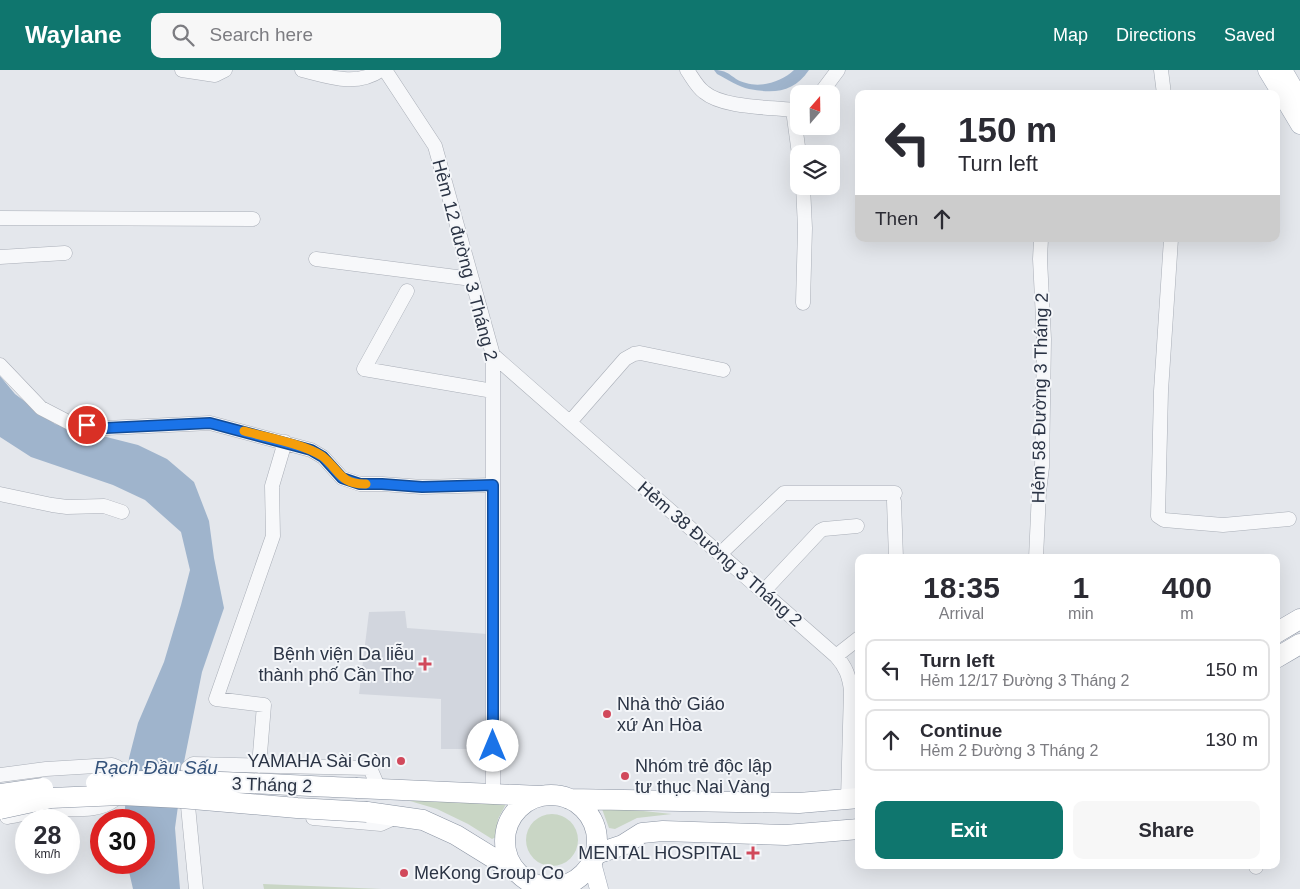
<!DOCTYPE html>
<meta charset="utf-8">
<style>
body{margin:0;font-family:Helvetica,sans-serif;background:#f7f7f7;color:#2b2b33;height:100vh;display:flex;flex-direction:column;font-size:19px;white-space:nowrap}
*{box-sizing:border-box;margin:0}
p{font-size:16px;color:#7c7c81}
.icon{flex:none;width:28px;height:28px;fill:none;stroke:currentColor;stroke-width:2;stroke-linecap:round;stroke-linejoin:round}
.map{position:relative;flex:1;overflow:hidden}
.drawer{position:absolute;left:855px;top:484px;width:425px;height:315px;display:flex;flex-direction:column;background:#fff;border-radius:10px;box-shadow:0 5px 20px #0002}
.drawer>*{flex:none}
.hud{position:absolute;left:855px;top:20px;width:425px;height:152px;border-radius:10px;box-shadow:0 5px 20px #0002;background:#fff;color:#2b2b33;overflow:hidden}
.needle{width:32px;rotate:20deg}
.tools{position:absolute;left:790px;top:15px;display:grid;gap:10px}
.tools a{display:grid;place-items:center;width:50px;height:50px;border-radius:10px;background:#fff;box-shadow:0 5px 20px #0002;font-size:25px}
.speed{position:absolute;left:15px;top:739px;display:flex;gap:10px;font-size:25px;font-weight:700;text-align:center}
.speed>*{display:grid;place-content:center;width:65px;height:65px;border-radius:50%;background:#fff;box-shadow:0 5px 20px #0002;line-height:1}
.speed small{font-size:12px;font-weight:400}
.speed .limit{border:8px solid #d22;background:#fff;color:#111}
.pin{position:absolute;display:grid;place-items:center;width:42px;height:42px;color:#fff;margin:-21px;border:2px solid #fff;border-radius:50%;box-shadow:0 1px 5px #0007}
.me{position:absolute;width:55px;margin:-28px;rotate:0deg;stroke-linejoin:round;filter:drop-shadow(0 0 4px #0008)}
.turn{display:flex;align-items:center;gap:18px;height:105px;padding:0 20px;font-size:22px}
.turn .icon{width:65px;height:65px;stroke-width:2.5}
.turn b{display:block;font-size:35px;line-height:42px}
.then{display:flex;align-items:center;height:48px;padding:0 20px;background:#0003;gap:10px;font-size:19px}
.eta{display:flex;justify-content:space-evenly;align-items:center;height:85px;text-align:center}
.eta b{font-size:30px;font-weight:600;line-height:35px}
.button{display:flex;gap:10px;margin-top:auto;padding:10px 20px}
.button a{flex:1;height:58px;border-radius:10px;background:#0f766e;color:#fff;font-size:20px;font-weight:600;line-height:58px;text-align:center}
.button a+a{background:#f7f7f7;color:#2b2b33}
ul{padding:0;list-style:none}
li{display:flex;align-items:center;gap:15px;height:62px;margin:0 10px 8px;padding:0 10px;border:2px solid #e1e1e2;border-radius:10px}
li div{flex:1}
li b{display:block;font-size:19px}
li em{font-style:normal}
header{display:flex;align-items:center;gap:30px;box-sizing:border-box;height:70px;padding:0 25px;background:#0f766e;color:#fff}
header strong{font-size:24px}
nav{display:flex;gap:28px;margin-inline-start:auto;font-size:18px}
.search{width:350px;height:45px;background:#f7f7f7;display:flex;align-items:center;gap:12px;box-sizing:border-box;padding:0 18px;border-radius:10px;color:#7c7c81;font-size:19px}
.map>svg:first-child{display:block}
.built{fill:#d2d6de}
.green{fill:#c9d6c5}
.water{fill:#9fb4cc}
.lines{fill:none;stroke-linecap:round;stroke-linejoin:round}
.minor-casing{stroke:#a9aeb7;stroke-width:15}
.major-casing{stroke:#a3abb8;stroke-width:19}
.highway-casing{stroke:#8b94a3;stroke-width:21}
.minor{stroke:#f7f8fa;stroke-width:14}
.major{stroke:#fff;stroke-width:18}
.highway{stroke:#fff;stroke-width:20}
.highway-bridge-casing{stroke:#8b94a3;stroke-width:21;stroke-linecap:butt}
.highway-bridge{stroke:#fff;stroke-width:20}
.route-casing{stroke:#114b97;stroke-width:12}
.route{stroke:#1a73e8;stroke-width:9}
.slow{stroke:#f59e0b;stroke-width:9}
.poi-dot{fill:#d1495b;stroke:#f4f6f9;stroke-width:2}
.labels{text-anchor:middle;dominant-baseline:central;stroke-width:4;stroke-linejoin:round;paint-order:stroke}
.street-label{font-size:18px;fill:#2b3445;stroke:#f4f6f9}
.poi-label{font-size:18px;fill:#2b3445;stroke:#f4f6f9;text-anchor:end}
.water-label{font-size:19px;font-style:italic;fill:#34527a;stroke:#f4f6f9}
</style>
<header>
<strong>Waylane</strong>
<div class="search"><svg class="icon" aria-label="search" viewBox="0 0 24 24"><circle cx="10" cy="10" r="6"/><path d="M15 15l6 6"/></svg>Search here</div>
<nav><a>Map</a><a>Directions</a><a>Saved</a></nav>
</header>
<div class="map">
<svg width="1300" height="819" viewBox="0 0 1300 819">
<rect width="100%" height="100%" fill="#e4e7ec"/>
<path class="built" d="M 405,541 L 407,558 L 487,564 L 487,679 L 441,679 L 441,629 L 359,624 L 369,542 Z"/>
<path class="green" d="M 393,726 L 506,734 L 498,749 L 496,767 L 492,769 L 468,754 L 437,739 Z
M 605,737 L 672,744 L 637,748 L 615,759 L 609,758 L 602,739 Z
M526 770a26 26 0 1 1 52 0a26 26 0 1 1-52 0Z
M 263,814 L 382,819 L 264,819 Z"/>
<path class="water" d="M 714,0 C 731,0 732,10 746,13 C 762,18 783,11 794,0 L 809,0 C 794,22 775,24 749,19 C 739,17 727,9 717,4 Z
M 0,306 L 15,324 L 55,354 L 138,375 L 167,389 L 194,412 L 209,451 L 214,488 L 224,538 L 202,602 L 184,692 L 175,758 L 180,819 L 133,819 L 127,793 L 144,792 L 144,750 L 124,750 L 129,688 L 138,653 L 164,592 L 181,535 L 190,500 L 181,462 L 145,430 L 113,415 L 31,387 L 0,367 Z"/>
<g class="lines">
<g class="minor-casing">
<path id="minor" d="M 182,0 L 215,5 L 225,0
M 302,0 C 330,7 356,17 381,0
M 385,0 L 435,76 L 493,285 L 493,725
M 687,0 C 692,7 697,17 704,22 C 723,38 768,37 793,40 L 799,38
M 1161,0 L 1164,24
M 820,24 L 838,0
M 793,40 L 799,84
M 803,116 L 805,158 L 803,233
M 0,148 L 253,149
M 1171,169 L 1161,321 L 1158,446 L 1164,450 L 1223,455 L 1289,449
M 0,187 L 65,183
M 316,189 L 472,209
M 407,221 L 364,299 L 493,321
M 493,285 L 836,586 C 846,597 849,606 851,620 L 848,729
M 0,295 L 41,338 L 68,352 L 106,358 L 210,353 L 311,380 L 323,387 L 342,408 L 360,414 L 382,414 L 422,417 L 493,415
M 570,352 L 625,289 L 634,284 L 640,283 L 723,300
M 0,424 L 52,435 L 67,437 L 104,436 L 122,442
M 894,431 L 896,488
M 720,484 L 784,423 L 895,423
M 1036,488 L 1039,422 L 1042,397 L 1044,269 L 1040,189 L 1041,169
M 763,522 L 820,461 L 824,459 L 857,456
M 836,586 L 859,568
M 259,696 L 264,635 L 216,629 L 273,466 L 272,416 L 285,372
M 0,705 L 46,699 L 112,695 L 117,697 L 114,730 C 95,744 68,737 45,740 C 32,742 19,745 7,747
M 313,748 L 381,754 L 392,749
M 1256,797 L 1256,795
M 196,819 L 188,736 L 188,698 L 193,694 L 370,698 L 379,719"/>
</g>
<g class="major-casing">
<path id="major" d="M 1267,0 L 1300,55
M 1283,0 L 1300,29
M 592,793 L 599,819
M 528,811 L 534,819"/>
</g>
<g class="highway-casing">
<path id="highway" d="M 1276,563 L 1300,549
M 1276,588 L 1300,574
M 357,718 L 540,726
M505 771a46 46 0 1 1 92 0a46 46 0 1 1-92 0Z
M 569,729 L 799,733 L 859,728
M 367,742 L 423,750 L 456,765 L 516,802
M 596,784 L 623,775 L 642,763 L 663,761 L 786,765 L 859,759"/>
</g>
<use href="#minor" class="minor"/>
<use href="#major" class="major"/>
<use href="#highway" class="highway"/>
<g class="highway-bridge-casing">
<path id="highway-bridge" d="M 96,713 C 181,707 271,715 357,718
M 0,724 L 43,718
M 0,739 L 51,728 L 121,725 L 181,728 L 297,738 L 367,742"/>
</g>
<use href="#highway-bridge" class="highway-bridge"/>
</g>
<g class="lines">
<g class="route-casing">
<path id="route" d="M 87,355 L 106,358 L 210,353 L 311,380 L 323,387 L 342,408 L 360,414 L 382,414 L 422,417 L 493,415 L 493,676"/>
</g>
<use href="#route" class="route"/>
<path class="slow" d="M 244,361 C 266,367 304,374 322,386 C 339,399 340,415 366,414"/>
</g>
<g class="poi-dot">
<path d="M422.5 586.5h5v5h5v5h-5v5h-5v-5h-5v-5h5z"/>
<circle cx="607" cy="644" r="5"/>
<circle cx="401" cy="691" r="5"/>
<circle cx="625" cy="706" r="5"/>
<path d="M750.5 775.5h5v5h5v5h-5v5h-5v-5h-5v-5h5z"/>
<circle cx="404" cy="803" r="5"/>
</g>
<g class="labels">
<g class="street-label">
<text transform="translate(465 190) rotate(75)">Hẻm 12 đường 3 Tháng 2</text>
<text transform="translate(1040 328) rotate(-89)">Hẻm 58 Đường 3 Tháng 2</text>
<text transform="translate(720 484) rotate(41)">Hẻm 38 Đường 3 Tháng 2</text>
<text transform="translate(272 715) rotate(2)">3 Tháng 2</text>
</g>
<g class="poi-label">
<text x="414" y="584">Bệnh viện Da liễu<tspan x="414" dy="21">thành phố Cần Thơ</tspan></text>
<text x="617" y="634" text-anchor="start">Nhà thờ Giáo<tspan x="617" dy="21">xứ An Hòa</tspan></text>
<text x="391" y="691">YAMAHA Sài Gòn</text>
<text x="635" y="696" text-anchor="start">Nhóm trẻ độc lập<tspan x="635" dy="21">tư thục Nai Vàng</tspan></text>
<text x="742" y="783">MENTAL HOSPITAL</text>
<text x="414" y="803" text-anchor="start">MeKong Group Co</text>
</g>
<g class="water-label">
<text x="156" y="697">Rạch Đầu Sấu</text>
</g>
</g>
</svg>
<div class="tools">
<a><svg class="needle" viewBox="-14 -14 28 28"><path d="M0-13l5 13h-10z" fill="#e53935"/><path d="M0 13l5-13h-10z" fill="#7c7c81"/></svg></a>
<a><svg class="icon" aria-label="layers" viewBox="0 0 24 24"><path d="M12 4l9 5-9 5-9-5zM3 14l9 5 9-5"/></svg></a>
</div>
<div class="speed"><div>28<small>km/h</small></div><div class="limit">30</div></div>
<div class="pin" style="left:87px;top:355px;background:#d93025"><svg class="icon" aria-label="arrive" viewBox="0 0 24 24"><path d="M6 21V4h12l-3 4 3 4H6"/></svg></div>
<svg class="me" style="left:493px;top:676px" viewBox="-20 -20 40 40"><circle r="19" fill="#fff"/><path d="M0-13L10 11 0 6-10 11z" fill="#1a73e8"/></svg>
<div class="hud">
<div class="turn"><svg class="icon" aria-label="left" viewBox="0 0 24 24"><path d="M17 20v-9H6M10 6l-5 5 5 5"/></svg><div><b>150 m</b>Turn left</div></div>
<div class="then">Then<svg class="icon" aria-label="ahead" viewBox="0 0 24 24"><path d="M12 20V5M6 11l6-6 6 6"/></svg></div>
</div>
<section class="drawer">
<div class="eta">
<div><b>18:35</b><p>Arrival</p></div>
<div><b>1</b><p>min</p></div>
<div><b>400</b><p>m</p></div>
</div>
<ul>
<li><svg class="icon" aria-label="left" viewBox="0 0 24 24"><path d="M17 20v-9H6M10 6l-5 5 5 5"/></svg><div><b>Turn left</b><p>Hẻm 12/17 Đường 3 Tháng 2</p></div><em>150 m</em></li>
<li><svg class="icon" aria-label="ahead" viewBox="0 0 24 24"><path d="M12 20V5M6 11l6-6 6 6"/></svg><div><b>Continue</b><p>Hẻm 2 Đường 3 Tháng 2</p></div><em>130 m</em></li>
</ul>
<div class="button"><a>Exit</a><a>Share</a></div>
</section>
</div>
